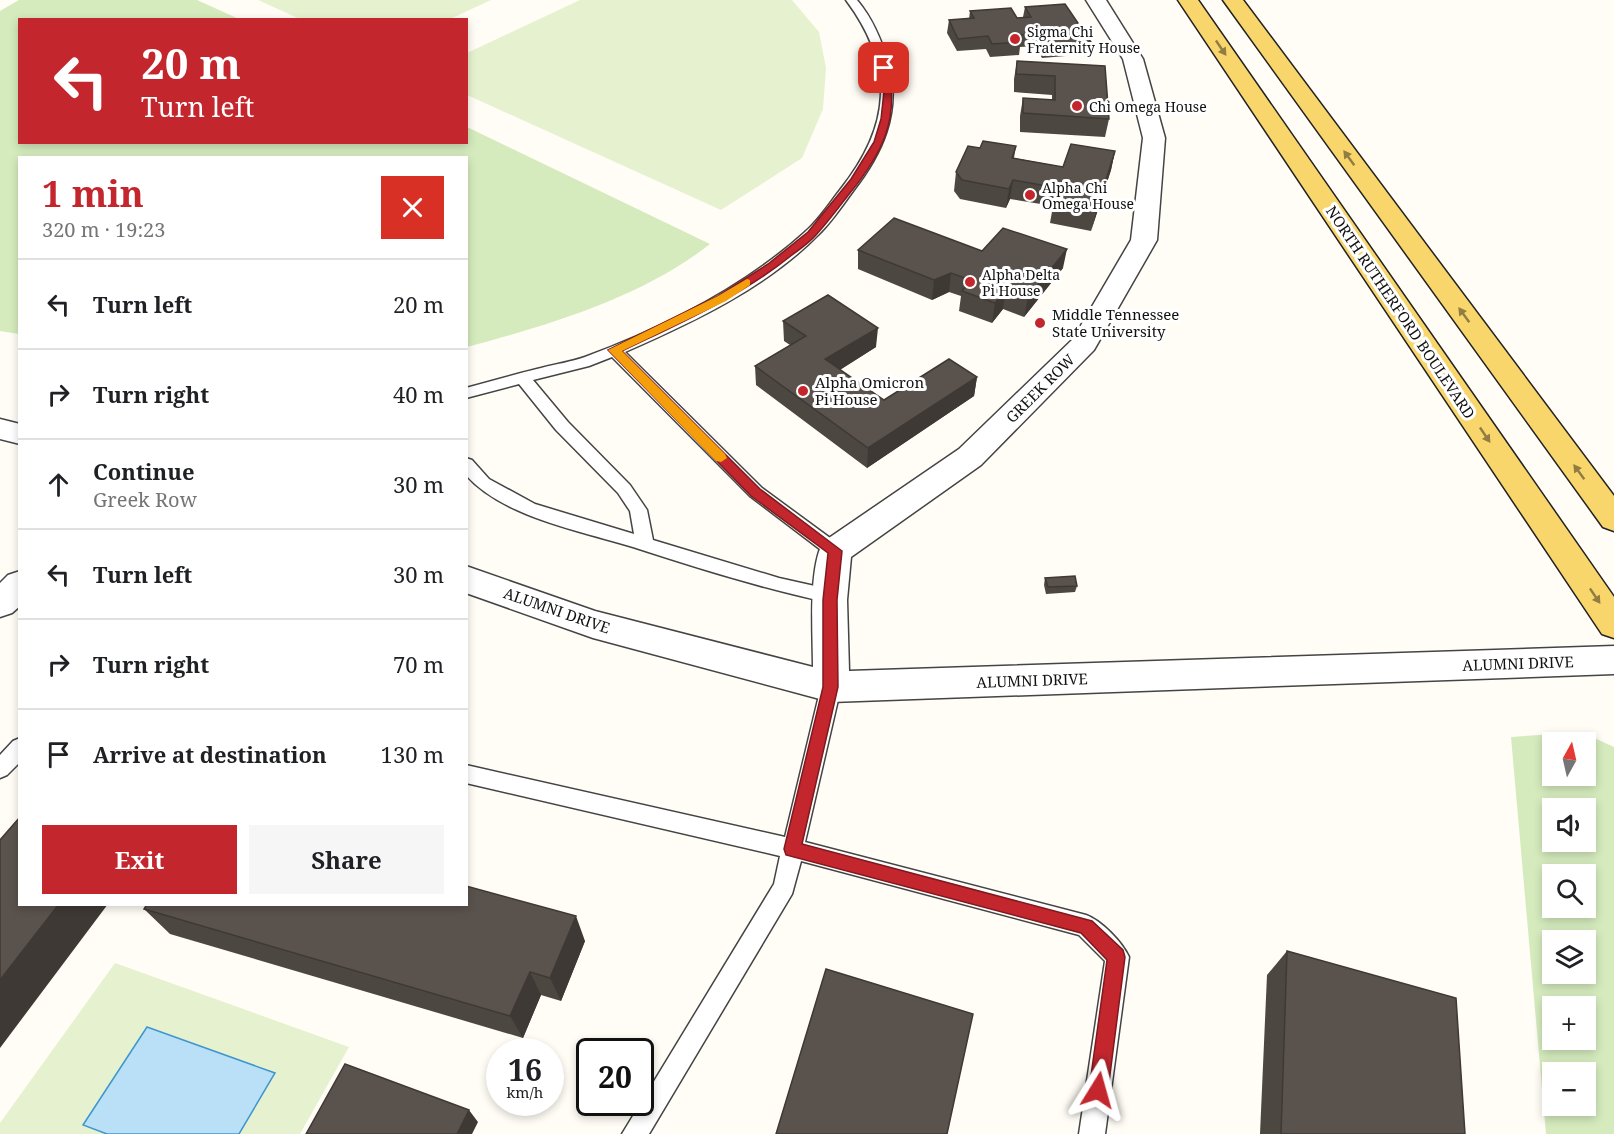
<!DOCTYPE html>
<meta charset="utf-8">
<style>
body{margin:0;font-family:"Noto Serif",serif;background:#f6f6f6;color:#202124;height:100vh;display:flex;flex-direction:column;font-size:22px;white-space:nowrap}
*{box-sizing:border-box;margin:0}
p{font-size:20px;color:#757577}
.icon{flex:none;width:33px;height:33px;fill:none;stroke:currentColor;stroke-width:2;stroke-linecap:round;stroke-linejoin:round}
.map{position:relative;flex:1;overflow:hidden}
.sheet{position:absolute;left:18px;top:156px;width:450px;height:750px;display:flex;flex-direction:column;background:#fff;border-radius:0px;box-shadow:0 3px 9px #0003}
.sheet>*{flex:none}
.banner{position:absolute;left:18px;top:18px;width:450px;height:126px;border-radius:0px;box-shadow:0 3px 9px #0003;background:#c4262e;color:#fff;overflow:hidden}
.needle{width:39px;rotate:8deg}
.controls{position:absolute;left:1542px;top:732px;display:grid;gap:12px}
.controls a{display:grid;place-items:center;width:54px;height:54px;border-radius:0px;background:#fff;box-shadow:0 3px 9px #0003;font-size:30px}
.speed{position:absolute;left:486px;top:1038px;display:flex;gap:12px;font-size:30px;font-weight:700;text-align:center}
.speed>*{display:grid;place-content:center;width:78px;height:78px;border-radius:50%;background:#fff;box-shadow:0 3px 9px #0003;line-height:1}
.speed small{font-size:15px;font-weight:400}
.speed .limit{border:3px solid #111;border-radius:9px;background:#fff;color:#111}
.pin{position:absolute;display:grid;place-items:center;width:51px;height:51px;color:#fff;margin:-26px;border-radius:12px;box-shadow:0 3px 9px #0006}
.me{position:absolute;width:66px;margin:-33px;rotate:8deg;stroke-linejoin:round;filter:drop-shadow(0 0 4px #0008)}
.turn{display:flex;align-items:center;gap:21px;height:126px;padding:0 24px;font-size:27px}
.turn .icon{width:78px;height:78px;stroke-width:2.5}
.turn b{display:block;font-size:42px;line-height:51px}
.round{display:grid;place-items:center;flex:none;width:63px;height:63px;border-radius:0px;background:#f6f6f6}
.summary{display:flex;align-items:center;justify-content:space-between;height:102px;padding:0 24px}
h1{font-size:36px;font-weight:700;line-height:45px;color:#c4262e}
.primary-button{display:flex;gap:12px;margin-top:auto;padding:12px 24px}
.primary-button a{flex:1;height:69px;border-radius:0px;background:#c4262e;color:#fff;font-size:24px;font-weight:700;line-height:69px;text-align:center}
.primary-button a+a{background:#f6f6f6;color:#202124}
ul{padding:0;list-style:none}
li{display:flex;align-items:center;gap:18px;height:90px;padding:0 24px;border-top:2px solid #e0e0e0}
li div{flex:1}
li b{display:block;font-size:22px}
li em{font-style:normal}
.map>svg:first-child{display:block}
.green{fill:#d5ebbd;fill-rule:evenodd}
.pitch{fill:#e6f2cf}
.water{fill:#b9e0f7;stroke:#3f96cf;stroke-width:1.5}
.lines{fill:none;stroke-linecap:round;stroke-linejoin:round}
.lane-casing{stroke:#444;stroke-width:3}
.street-casing{stroke:#444;stroke-width:3}
.primary-casing{stroke:#222;stroke-width:3}
.lane{fill:#fff;fill-rule:evenodd}
.street{fill:#fff;fill-rule:evenodd}
.primary{fill:#f9d66b;fill-rule:evenodd}
.wall{fill:#4d4742}
.shaded-wall{fill:#3f3936}
.building{fill:#5a524d;stroke:#3f3936;stroke-width:1.5}
.oneway{fill:#917d42}
.route{fill:#c4262e;stroke:#7f191e;stroke-width:1.5}
.slow{fill:#f59e0b}
.poi-dot{fill:#c4262e;stroke:#fff;stroke-width:2}
.labels{text-anchor:middle;dominant-baseline:central;stroke-width:6;stroke-linejoin:round;paint-order:stroke}
.far-poi-label{font-size:14px;fill:#111;stroke:#fff;text-anchor:start}
.street-label{font-size:15px;fill:#111;stroke:#fff}
.poi-label{font-size:15px;fill:#111;stroke:#fff;text-anchor:start}
</style>
<div class="map">
<svg width="1614" height="1134" viewBox="0 0 1614 1134">
<rect width="100%" height="100%" fill="#fffdf5"/>
<path class="green" d="M 19,0 L 197,0 L 239,19 L 20,20 L 20,142 L 466,142 L 467,127 L 710,244 C 643,297 549,325 467,347 L 466,158 L 20,158 L 19,334 L 0,331 L 0,11 Z
M 1581,732 L 1614,747 L 1614,1134 L 1546,1134 L 1511,737 ZM 1552,742 L 1586,742 L 1586,776 L 1552,776 ZM 1552,808 L 1586,808 L 1586,842 L 1552,842 ZM 1552,874 L 1586,874 L 1586,908 L 1552,908 ZM 1552,940 L 1586,940 L 1586,974 L 1552,974 ZM 1552,1006 L 1586,1006 L 1586,1040 L 1552,1040 ZM 1552,1072 L 1586,1072 L 1586,1106 L 1552,1106 Z"/>
<path class="pitch" d="M 258,0 L 491,0 L 450,19 L 302,20 Z
M 580,0 L 792,0 L 819,32 L 826,68 L 823,109 L 802,158 L 721,210 L 467,95 L 467,53 Z
M 115,963 L 349,1047 L 300,1134 L 0,1134 L 0,1123 Z"/>
<path class="water" d="M 147,1027 L 275,1073 L 239,1134 L 107,1134 L 83,1125 Z"/>
<g class="lines">
<g class="lane-casing">
<path id="lane" d="M 846,0 L 857,0 C 873,19 882,41 889,65 C 901,113 882,154 853,191 C 842,206 832,221 819,234 C 766,288 693,322 625,352 L 762,488 L 841,546 L 844,551 L 841,556 L 835,558 L 829,556 L 750,496 L 612,357 L 589,366 L 533,380 L 568,422 L 630,485 L 647,510 L 653,540 L 779,578 L 837,591 L 840,596 L 837,601 L 831,603 C 764,589 698,568 633,547 C 581,531 503,517 466,475 L 466,458 L 472,460 L 489,479 L 535,504 L 634,534 L 630,511 L 618,493 L 556,430 L 519,384 L 466,398 L 466,388 C 491,381 516,374 541,368 C 556,364 571,362 585,357 C 663,328 743,288 805,232 C 819,220 829,204 840,190 C 891,126 896,67 846,0 Z
M 831,679 L 838,681 L 841,687 L 805,842 L 1086,915 C 1102,921 1122,942 1129,957 L 1105,1134 L 1079,1134 L 1105,961 L 1079,935 L 801,861 L 792,894 L 649,1134 L 622,1134 L 774,884 L 780,856 L 466,783 L 466,765 L 785,837 L 821,687 L 824,681 Z
M 20,738 L 20,762 L 7,775 L 0,778 L 0,755 L 13,741 Z"/>
</g>
<g class="street-casing">
<path id="street" d="M 1086,0 L 1106,0 L 1143,59 L 1165,138 L 1157,240 L 1094,350 L 981,465 L 851,557 L 847,600 L 849,671 L 1614,646 L 1614,674 L 831,702 L 593,638 L 466,593 L 466,566 L 595,611 L 813,667 C 813,635 808,570 823,542 L 959,449 L 1073,339 L 1131,240 L 1143,138 L 1123,59 Z
M 0,419 L 20,424 L 20,444 L 0,439 Z
M 20,571 L 20,606 L 12,613 L 0,617 L 0,583 L 8,575 Z"/>
</g>
<g class="primary-casing">
<path id="primary" d="M 1178,0 L 1198,0 L 1614,597 L 1614,638 L 1602,634 Z
M 1223,0 L 1243,0 L 1614,496 L 1614,531 L 1603,527 Z"/>
</g>
<use href="#lane" class="lane"/>
<use href="#street" class="street"/>
<use href="#primary" class="primary"/>
</g>
<path class="wall" d="M 1025,7 L 1091,42 L 1089,54 L 1042,58 L 1035,46 L 1020,47 L 1019,55 L 990,57 L 986,49 L 957,51 L 947,33 L 949,20 L 969,19 L 970,11 L 1017,18 L 1023,17 Z
M 1017,61 L 1105,66 L 1109,119 L 1105,137 L 1020,132 L 1020,116 L 1023,98 L 1052,100 L 1052,95 L 1014,92 L 1014,79 Z
M 1016,146 L 1014,158 L 1063,167 L 1115,151 L 1111,170 L 1091,231 L 1050,223 L 1053,206 L 1010,199 L 1006,208 L 960,199 L 954,191 L 956,172 L 980,148 Z
M 858,250 L 982,251 L 1063,268 L 1024,317 L 1003,309 L 992,323 L 959,311 L 961,296 L 949,292 L 932,300 L 858,269 Z
M 783,321 L 876,347 L 840,370 L 884,400 L 977,377 L 974,396 L 867,468 L 756,385 L 755,366 L 790,345 L 784,341 Z
M 1045,578 L 1077,586 L 1075,592 L 1046,594 L 1044,585 Z
M 144,909 L 585,941 L 561,1001 L 541,995 L 523,1038 L 170,934 Z
M 1287,951 L 1465,1134 L 1260,1134 L 1267,975 Z"/>
<path class="shaded-wall" d="M 1115,151 L 1111,170 L 1091,231 L 1096,212 Z
M 1013,180 L 1010,199 L 1006,208 L 1009,189 Z
M 1067,249 L 1063,268 L 1024,317 L 1028,297 Z
M 951,273 L 949,292 L 932,300 L 934,280 Z
M 1006,289 L 1003,309 L 992,323 L 995,303 Z
M 878,328 L 876,347 L 825,379 L 825,359 Z
M 977,377 L 974,396 L 867,468 L 868,448 Z
M 59,904 L 108,904 L 0,1048 L 0,980 Z
M 576,916 L 585,941 L 561,1001 L 550,978 Z
M 530,972 L 541,995 L 523,1038 L 510,1016 Z
M 469,1110 L 478,1122 L 472,1134 L 457,1134 Z"/>
<path class="building" d="M 1065,4 L 1091,42 L 1044,45 L 1036,34 L 1016,35 L 1021,42 L 992,44 L 988,36 L 958,39 L 949,20 L 974,18 L 970,11 L 1011,8 L 1017,18 L 1031,17 L 1025,7 Z
M 1017,61 L 1105,66 L 1109,119 L 1023,113 L 1023,98 L 1055,100 L 1055,76 L 1016,74 Z
M 983,141 L 1016,146 L 1012,158 L 1063,167 L 1071,144 L 1115,151 L 1096,212 L 1053,204 L 1059,188 L 1013,180 L 1009,189 L 962,180 L 956,172 L 968,146 L 980,148 Z
M 894,218 L 982,251 L 1003,228 L 1067,249 L 1028,297 L 1006,289 L 995,303 L 962,291 L 971,280 L 951,273 L 934,280 L 858,250 Z
M 828,295 L 878,328 L 825,359 L 884,400 L 949,359 L 977,377 L 868,448 L 755,366 L 806,336 L 783,321 Z
M 1075,576 L 1077,586 L 1048,587 L 1045,578 Z
M 20,817 L 20,904 L 59,904 L 0,980 L 0,840 Z
M 466,886 L 576,916 L 550,978 L 530,972 L 510,1016 L 144,909 L 147,904 L 466,904 Z
M 1287,951 L 1456,998 L 1465,1134 L 1281,1134 Z
M 826,969 L 973,1014 L 947,1134 L 776,1134 Z
M 345,1064 L 469,1110 L 457,1134 L 306,1134 Z"/>
<defs><path id="oneway-solid" d="M-6-.8H1V-3.2L6.5 0L1 3.2V.8H-6Z" transform="scale(1.5)"/></defs>
<g class="oneway">
<use href="#oneway-solid" transform="translate(1221 48) rotate(56)"/>
<use href="#oneway-solid" transform="translate(1349 158) rotate(-126)"/>
<use href="#oneway-solid" transform="translate(1464 315) rotate(-126)"/>
<use href="#oneway-solid" transform="translate(1485 435) rotate(56)"/>
<use href="#oneway-solid" transform="translate(1579 472) rotate(-126)"/>
<use href="#oneway-solid" transform="translate(1595 596) rotate(56)"/>
</g>
<path class="route" d="M 880,66 L 888,68 C 900,118 882,154 850,193 C 839,207 828,222 816,235 C 809,243 800,249 792,255 C 740,297 680,323 622,351 L 760,489 L 842,551 L 837,600 L 838,687 L 802,844 L 1092,921 L 1123,950 L 1125,957 L 1108,1090 L 1105,1096 L 1098,1099 L 1092,1096 L 1089,1090 L 1107,960 L 1081,933 L 786,855 L 784,849 L 823,687 L 823,600 L 828,553 L 751,496 L 608,350 L 718,296 L 768,264 L 808,232 L 851,179 L 874,142 L 881,119 L 884,91 Z"/>
<path class="slow" d="M 747,279 L 750,280 L 750,285 L 726,301 L 622,351 L 725,454 L 727,458 L 721,462 L 716,461 L 608,350 L 718,296 Z"/>
<g class="poi-dot">
<circle cx="1015" cy="39" r="6"/>
<circle cx="1077" cy="106" r="6"/>
<circle cx="1030" cy="195" r="6"/>
<circle cx="970" cy="282" r="6"/>
<circle cx="1040" cy="323" r="6"/>
<circle cx="803" cy="391" r="6"/>
</g>
<g class="labels">
<g class="far-poi-label">
<text x="1027" y="31">Sigma Chi<tspan x="1027" dy="16">Fraternity House</tspan></text>
<text x="1089" y="106">Chi Omega House</text>
<text x="1042" y="187">Alpha Chi<tspan x="1042" dy="16">Omega House</tspan></text>
<text x="982" y="274">Alpha Delta<tspan x="982" dy="16">Pi House</tspan></text>
</g>
<g class="street-label">
<text transform="translate(1401 312) rotate(56)">NORTH RUTHERFORD BOULEVARD</text>
<text transform="translate(1040 388) rotate(-45)">GREEK ROW</text>
<text transform="translate(557 610) rotate(19)">ALUMNI DRIVE</text>
<text transform="translate(1518 663) rotate(-2)">ALUMNI DRIVE</text>
<text transform="translate(1032 680) rotate(-2)">ALUMNI DRIVE</text>
</g>
<g class="poi-label">
<text x="1052" y="314">Middle Tennessee<tspan x="1052" dy="17">State University</tspan></text>
<text x="815" y="382">Alpha Omicron<tspan x="815" dy="17">Pi House</tspan></text>
</g>
</g>
</svg>
<div class="controls">
<a><svg class="needle" viewBox="-14 -14 28 28"><path d="M0-13l5 13h-10z" fill="#e53935"/><path d="M0 13l5-13h-10z" fill="#757577"/></svg></a>
<a><svg class="icon" aria-label="sound" viewBox="0 0 24 24"><path d="M4 9h4l5-4v14l-5-4H4zM17 9q2 3 0 6"/></svg></a>
<a><svg class="icon" aria-label="search" viewBox="0 0 24 24"><circle cx="10" cy="10" r="6"/><path d="M15 15l6 6"/></svg></a>
<a><svg class="icon" aria-label="layers" viewBox="0 0 24 24"><path d="M12 4l9 5-9 5-9-5zM3 14l9 5 9-5"/></svg></a>
<a>+</a>
<a>−</a>
</div>
<div class="speed"><div>16<small>km/h</small></div><div class="limit">20</div></div>
<div class="pin" style="left:884px;top:68px;background:#d93025"><svg class="icon" aria-label="arrive" viewBox="0 0 24 24"><path d="M6 21V4h12l-3 4 3 4H6"/></svg></div>
<svg class="me" style="left:1098px;top:1090px" viewBox="-20 -20 40 40"><path d="M0-17L14 15 0 8-14 15z" fill="#c4262e" stroke="#fff" stroke-width="4"/></svg>
<div class="banner">
<div class="turn"><svg class="icon" aria-label="left" viewBox="0 0 24 24"><path d="M17 20v-9H6M10 6l-5 5 5 5"/></svg><div><b>20 m</b>Turn left</div></div>
</div>
<section class="sheet">
<div class="summary"><div><h1>1 min</h1><p>320 m · 19:23</p></div><a class="round" style="background:#d93025;color:#fff"><svg class="icon" aria-label="close" viewBox="0 0 24 24"><path d="M6 6l12 12M18 6L6 18"/></svg></a></div>
<ul>
<li><svg class="icon" aria-label="left" viewBox="0 0 24 24"><path d="M17 20v-9H6M10 6l-5 5 5 5"/></svg><div><b>Turn left</b></div><em>20 m</em></li>
<li><svg class="icon" aria-label="right" viewBox="0 0 24 24"><path d="M7 20v-9h11M14 6l5 5-5 5"/></svg><div><b>Turn right</b></div><em>40 m</em></li>
<li><svg class="icon" aria-label="ahead" viewBox="0 0 24 24"><path d="M12 20V5M6 11l6-6 6 6"/></svg><div><b>Continue</b><p>Greek Row</p></div><em>30 m</em></li>
<li><svg class="icon" aria-label="left" viewBox="0 0 24 24"><path d="M17 20v-9H6M10 6l-5 5 5 5"/></svg><div><b>Turn left</b></div><em>30 m</em></li>
<li><svg class="icon" aria-label="right" viewBox="0 0 24 24"><path d="M7 20v-9h11M14 6l5 5-5 5"/></svg><div><b>Turn right</b></div><em>70 m</em></li>
<li><svg class="icon" aria-label="arrive" viewBox="0 0 24 24"><path d="M6 21V4h12l-3 4 3 4H6"/></svg><div><b>Arrive at destination</b></div><em>130 m</em></li>
</ul>
<div class="primary-button"><a>Exit</a><a>Share</a></div>
</section>
</div>
